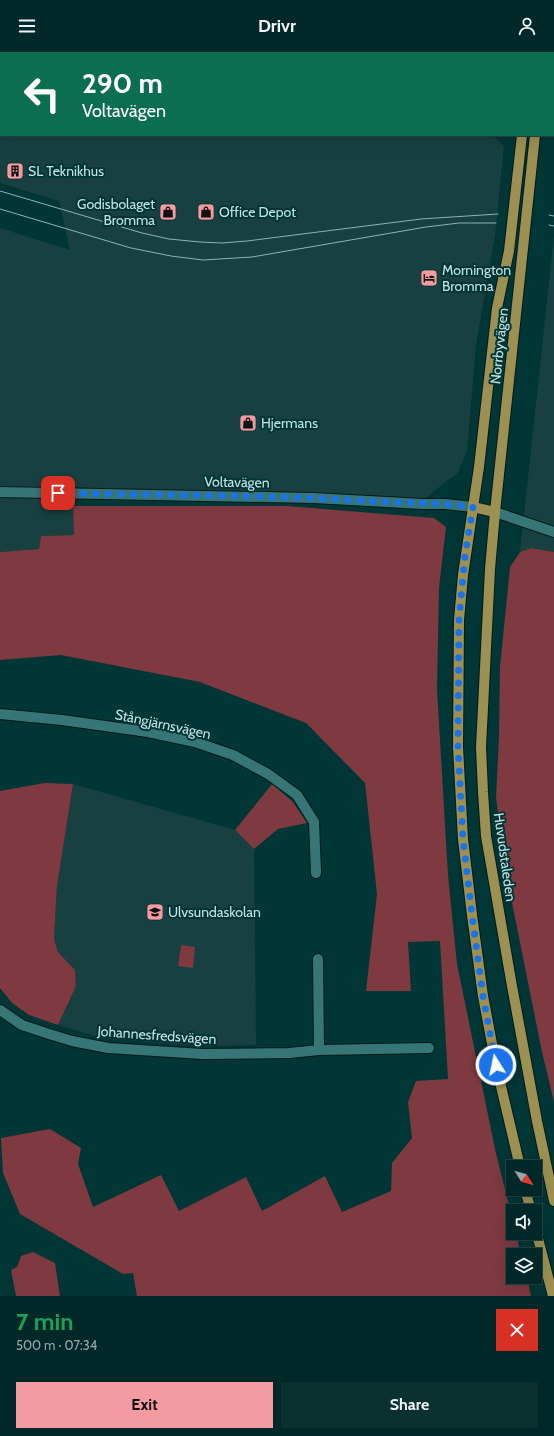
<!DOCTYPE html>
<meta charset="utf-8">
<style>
body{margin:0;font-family:Cabin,sans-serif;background:#0a3030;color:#f1f3f6;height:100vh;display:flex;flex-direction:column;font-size:15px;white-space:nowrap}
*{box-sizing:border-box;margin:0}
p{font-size:13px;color:#95a6a8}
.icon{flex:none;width:22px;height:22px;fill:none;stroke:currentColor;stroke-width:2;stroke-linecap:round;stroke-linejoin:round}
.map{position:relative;height:1244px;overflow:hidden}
.drawer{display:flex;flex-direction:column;background:#002828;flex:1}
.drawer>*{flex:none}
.hud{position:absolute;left:0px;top:0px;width:554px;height:84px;box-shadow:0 4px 16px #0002,0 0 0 1px #224445;background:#0b6e4f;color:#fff;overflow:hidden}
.needle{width:26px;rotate:127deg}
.buttons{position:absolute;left:506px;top:1108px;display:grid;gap:8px}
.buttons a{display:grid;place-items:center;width:36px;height:36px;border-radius:0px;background:#002828;box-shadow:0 4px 16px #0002,0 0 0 1px #224445;font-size:20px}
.pin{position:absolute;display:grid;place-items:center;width:34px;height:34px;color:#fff;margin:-17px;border-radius:8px;box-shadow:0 2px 6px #0006}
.me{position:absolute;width:44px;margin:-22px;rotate:350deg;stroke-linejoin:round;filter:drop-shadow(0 0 3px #0008)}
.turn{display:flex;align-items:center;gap:14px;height:84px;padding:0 16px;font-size:18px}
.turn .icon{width:52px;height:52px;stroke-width:2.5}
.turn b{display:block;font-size:28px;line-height:34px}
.round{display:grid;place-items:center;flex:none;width:42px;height:42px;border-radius:0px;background:#0a3030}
.headline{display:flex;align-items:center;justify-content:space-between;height:68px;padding:0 16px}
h1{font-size:24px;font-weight:700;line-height:30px;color:#1e9e55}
.action{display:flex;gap:8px;margin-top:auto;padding:8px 16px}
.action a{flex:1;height:46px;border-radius:0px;background:#f49aa1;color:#111;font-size:16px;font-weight:700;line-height:46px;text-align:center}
.action a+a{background:#0a3030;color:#f1f3f6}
header{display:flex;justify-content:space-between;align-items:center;height:52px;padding:0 16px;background:#002828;font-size:18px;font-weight:700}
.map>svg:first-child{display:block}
.built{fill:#184040}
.green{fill:#7f3940}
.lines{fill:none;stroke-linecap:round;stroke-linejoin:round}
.minor-casing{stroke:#061a1a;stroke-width:12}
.major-casing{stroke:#061a1a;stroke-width:12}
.minor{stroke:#377676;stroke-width:10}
.major{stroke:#9c9052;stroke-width:10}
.tram{stroke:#8db2b2;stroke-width:1}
.route{stroke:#1a73e8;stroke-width:7;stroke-dasharray:0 12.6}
.labels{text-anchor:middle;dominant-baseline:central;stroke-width:4;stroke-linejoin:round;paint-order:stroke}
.poi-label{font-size:14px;fill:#c4e2e2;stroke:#003636;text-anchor:start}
.street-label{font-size:14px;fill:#c4e2e2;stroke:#003636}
</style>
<header><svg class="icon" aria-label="menu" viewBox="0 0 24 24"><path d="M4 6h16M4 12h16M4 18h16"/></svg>Drivr<svg class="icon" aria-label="person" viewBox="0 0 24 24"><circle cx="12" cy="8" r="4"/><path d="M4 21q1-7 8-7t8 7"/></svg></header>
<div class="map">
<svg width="554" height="1244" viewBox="0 0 554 1244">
<rect width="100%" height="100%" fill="#003636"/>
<path class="built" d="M 0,0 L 115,1 L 1,1 L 1,83 L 492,83 L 504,94 L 495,183 L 476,293 L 467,400 L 457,422 L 447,429 L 418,452 L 73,448 L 74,483 L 41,484 L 39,497 L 0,500 L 0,176 L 70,198 L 59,149 L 0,131 Z
M 554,184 L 554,500 L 531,496 L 520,500 Z
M 73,732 L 235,778 L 254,797 L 256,993 L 208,994 L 156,991 L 99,985 L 58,973 L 76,934 L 75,918 L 58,900 L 54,887 L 57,834 Z"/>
<path class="green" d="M 73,454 L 287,454 L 434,466 L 446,475 L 439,536 L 437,637 L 448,823 L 457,912 L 495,1097 L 513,1170 L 513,1181 L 516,1181 L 521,1203 L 513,1203 L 513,1225 L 527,1225 L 531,1244 L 137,1244 L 133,1221 L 123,1222 L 20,1162 L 3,1121 L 1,1086 L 50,1077 L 81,1096 L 78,1112 L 93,1155 L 161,1123 L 179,1159 L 246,1125 L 262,1159 L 325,1124 L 342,1160 L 391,1139 L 392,1111 L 412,1086 L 408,1050 L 416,1029 L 448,1027 L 440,889 L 408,890 L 411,939 L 366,939 L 377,842 L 365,731 L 306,671 L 200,630 L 61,603 L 0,608 L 0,500 L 39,497 L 41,484 L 74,483 Z
M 531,496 L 554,500 L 554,1050 L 542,1000 L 508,831 L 496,746 L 499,684 L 500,615 L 510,515 L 520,500 Z
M 45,731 L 73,732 L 57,834 L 54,887 L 58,900 L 75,918 L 76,934 L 58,973 L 29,963 L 12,951 L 0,936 L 0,739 Z
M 272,732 L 293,750 L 307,771 L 278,777 L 254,797 L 235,778 Z
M 181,893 L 195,895 L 193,916 L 178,914 Z
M 33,1200 L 55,1211 L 60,1244 L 16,1244 L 11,1218 L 17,1215 L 21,1204 Z"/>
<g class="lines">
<g class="minor-casing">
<path id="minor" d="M 191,0 L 196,1
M 553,66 L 554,66
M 0,440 L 314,446 L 423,452 L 445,452 L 473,455
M 495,460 L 554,480
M 0,662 L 62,668 L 148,680 L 195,690 L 233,703 L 268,722 L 297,743 L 314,770 L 316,821
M 318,907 L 319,998
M 0,958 L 22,973 L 49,982 L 72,989 L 108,996 L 203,1002 L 289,1001 L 319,998 L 429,996"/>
</g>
<g class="major-casing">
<path id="major" d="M 530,1 L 530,0
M 544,1 L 544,0
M 535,83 L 495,460 L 490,517 L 481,695 L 483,740 L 486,784 L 512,934 L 537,1069 L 554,1149
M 473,455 L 495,460
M 520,1115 L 496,1013 L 483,944 L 472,863 L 463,787 L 458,695 L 459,568 L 463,523 L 479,415 L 497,256 L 509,199 L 522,83
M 525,1137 L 531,1159
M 535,1175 L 553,1244"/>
</g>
<use href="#minor" class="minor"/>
<use href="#major" class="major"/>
<path class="tram" d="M 0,139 L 142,181 L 169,187 L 200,190 L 222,191 L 247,189 L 421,167 L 498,162
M 0,157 L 131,196 L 171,204 L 203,208 L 252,205 L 426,175 L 459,171 L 496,171
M 549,163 L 554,164
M 549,173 L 554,174"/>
</g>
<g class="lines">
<path class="route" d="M 58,441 C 162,443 266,443 370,449 C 405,451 439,450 473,455 L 465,503 L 459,568 L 458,695 L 463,787 L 472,863 L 483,944 L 496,1013"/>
</g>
<defs>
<g id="building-square" transform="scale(0.9)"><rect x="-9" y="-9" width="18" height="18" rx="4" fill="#f49aa1" stroke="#003636"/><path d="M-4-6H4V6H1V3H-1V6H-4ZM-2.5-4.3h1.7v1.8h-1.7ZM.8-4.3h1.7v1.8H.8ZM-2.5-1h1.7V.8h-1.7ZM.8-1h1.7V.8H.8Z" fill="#111"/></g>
<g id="shop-square" transform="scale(0.9)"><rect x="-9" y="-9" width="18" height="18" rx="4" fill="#f49aa1" stroke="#003636"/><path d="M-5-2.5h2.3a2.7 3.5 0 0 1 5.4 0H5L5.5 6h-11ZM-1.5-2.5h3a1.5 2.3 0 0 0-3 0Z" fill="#111"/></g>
<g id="hotel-square" transform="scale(0.9)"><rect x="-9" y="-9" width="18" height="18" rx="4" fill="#f49aa1" stroke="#003636"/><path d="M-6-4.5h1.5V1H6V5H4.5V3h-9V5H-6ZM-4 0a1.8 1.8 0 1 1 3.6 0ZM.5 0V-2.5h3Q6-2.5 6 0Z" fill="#111"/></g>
<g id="school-square" transform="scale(0.9)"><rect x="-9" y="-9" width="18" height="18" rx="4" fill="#f49aa1" stroke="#003636"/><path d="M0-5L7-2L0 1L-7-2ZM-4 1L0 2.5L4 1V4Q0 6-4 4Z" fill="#111"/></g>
</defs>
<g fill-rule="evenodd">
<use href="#building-square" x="15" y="119"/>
<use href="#shop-square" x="168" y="160"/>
<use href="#shop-square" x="206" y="160"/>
<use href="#hotel-square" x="429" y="226"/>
<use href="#shop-square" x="248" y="371"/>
<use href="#school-square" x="155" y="860"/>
</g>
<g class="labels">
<g class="poi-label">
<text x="28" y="119">SL Teknikhus</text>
<text x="155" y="152" text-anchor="end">Godisbolaget<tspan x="155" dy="16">Bromma</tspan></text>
<text x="219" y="160">Office Depot</text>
<text x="442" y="218">Mornington<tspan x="442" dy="16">Bromma</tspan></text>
<text x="261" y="371">Hjermans</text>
<text x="168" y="860">Ulvsundaskolan</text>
</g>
<g class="street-label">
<text transform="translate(499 294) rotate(-84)">Norrbyvägen</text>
<text transform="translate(237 430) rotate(1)">Voltavägen</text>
<text transform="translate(163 672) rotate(12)">Stångjärnsvägen</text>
<text transform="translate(505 805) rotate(82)">Huvudstaleden</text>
<text transform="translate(157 983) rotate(4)">Johannesfredsvägen</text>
</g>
</g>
</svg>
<div class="buttons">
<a><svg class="needle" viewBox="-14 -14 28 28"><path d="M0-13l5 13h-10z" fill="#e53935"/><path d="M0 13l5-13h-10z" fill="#95a6a8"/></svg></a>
<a><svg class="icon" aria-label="sound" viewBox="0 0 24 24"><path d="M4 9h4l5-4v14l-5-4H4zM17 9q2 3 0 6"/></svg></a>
<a><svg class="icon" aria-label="layers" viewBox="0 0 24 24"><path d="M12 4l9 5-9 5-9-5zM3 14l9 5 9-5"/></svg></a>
</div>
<div class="pin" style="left:58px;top:441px;background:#d93025"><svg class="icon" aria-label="arrive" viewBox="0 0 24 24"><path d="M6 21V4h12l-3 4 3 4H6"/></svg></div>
<svg class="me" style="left:496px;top:1013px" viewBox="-20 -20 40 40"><circle r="17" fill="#1a73e8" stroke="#fff" stroke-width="3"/><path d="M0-11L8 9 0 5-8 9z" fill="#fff"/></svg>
<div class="hud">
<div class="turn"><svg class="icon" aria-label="left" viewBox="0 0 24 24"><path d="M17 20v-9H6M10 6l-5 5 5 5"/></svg><div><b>290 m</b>Voltavägen</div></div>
</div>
</div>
<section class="drawer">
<div class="headline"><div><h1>7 min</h1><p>500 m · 07:34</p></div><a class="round" style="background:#d93025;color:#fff"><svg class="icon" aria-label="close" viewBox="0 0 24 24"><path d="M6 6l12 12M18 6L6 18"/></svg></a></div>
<div class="action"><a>Exit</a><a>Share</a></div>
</section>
